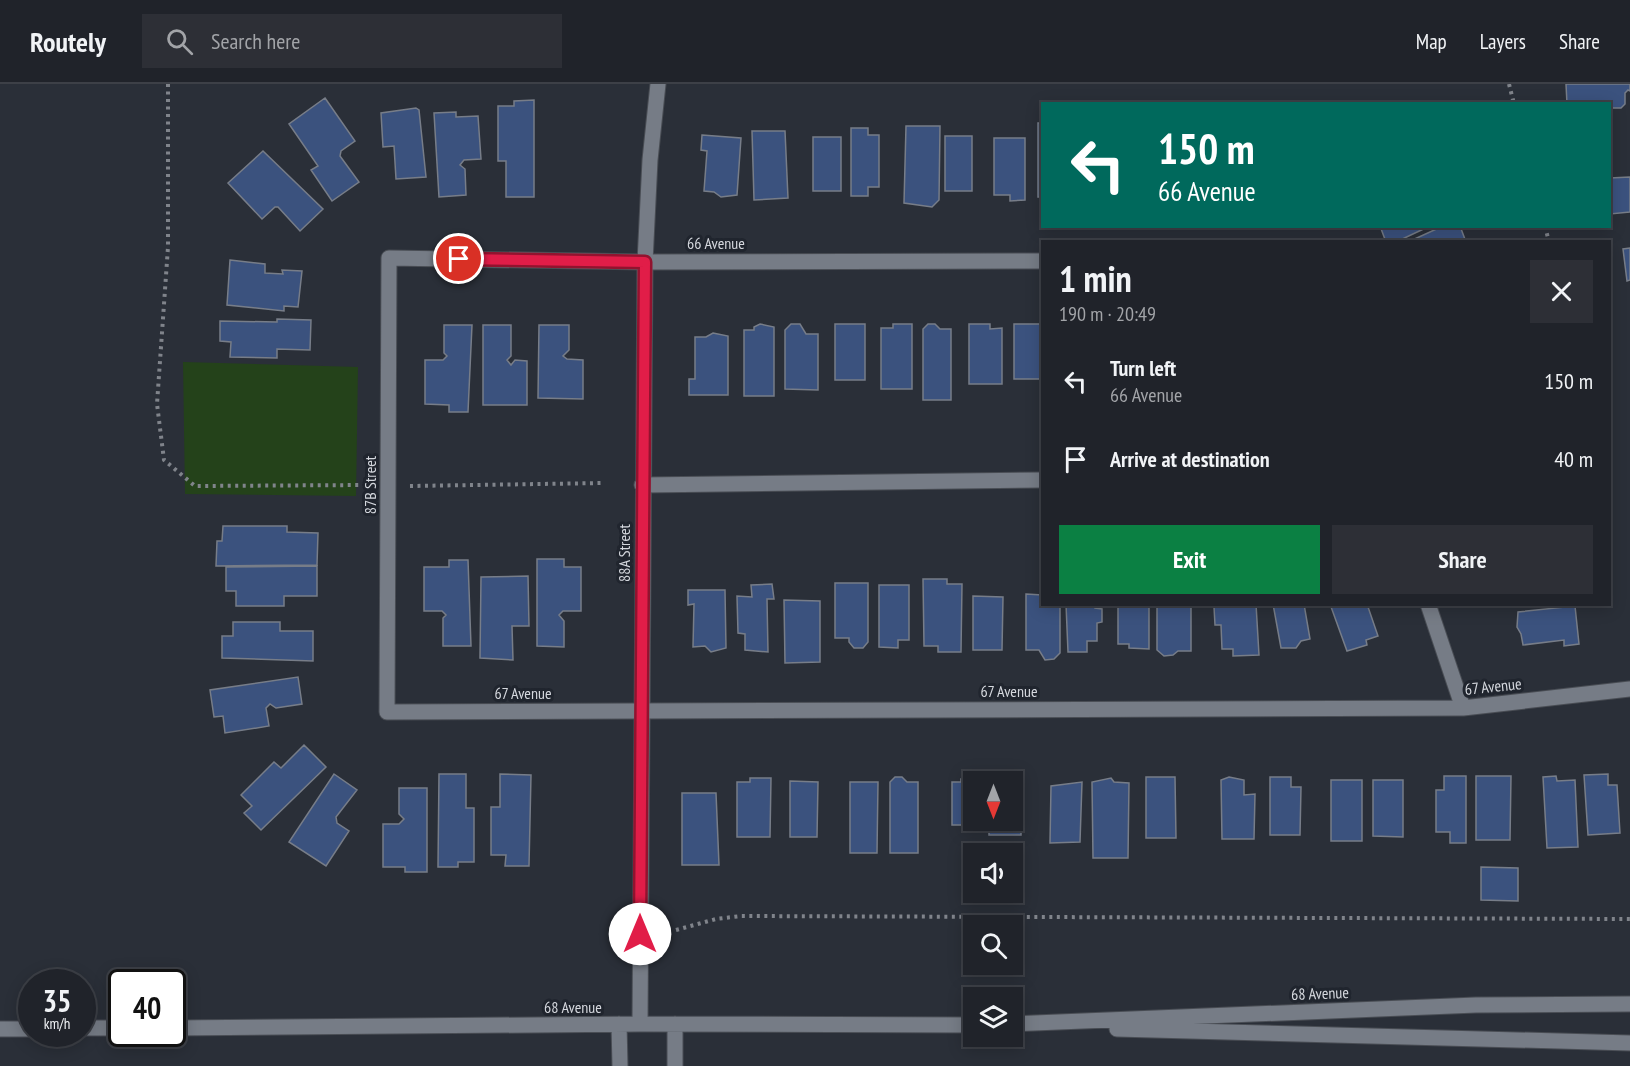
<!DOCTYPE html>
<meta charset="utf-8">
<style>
body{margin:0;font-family:"PT Sans Narrow",sans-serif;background:#2d2f36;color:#f1f3f6;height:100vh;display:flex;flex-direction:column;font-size:22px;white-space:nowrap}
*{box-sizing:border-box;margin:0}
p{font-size:20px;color:#a2a4a8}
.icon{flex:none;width:33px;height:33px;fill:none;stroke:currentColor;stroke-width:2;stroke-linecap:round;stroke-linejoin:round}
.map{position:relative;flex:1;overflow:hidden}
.details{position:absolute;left:1041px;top:156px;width:570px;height:366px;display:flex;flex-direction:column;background:#20232a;border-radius:0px;box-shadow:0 3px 15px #0003,0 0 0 2px #3d4047}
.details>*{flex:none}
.guide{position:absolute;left:1041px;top:18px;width:570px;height:126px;border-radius:0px;box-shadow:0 3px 15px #0003,0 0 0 2px #3d4047;background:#00695c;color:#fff;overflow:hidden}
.needle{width:39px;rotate:180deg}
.fabs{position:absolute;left:963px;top:687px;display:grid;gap:12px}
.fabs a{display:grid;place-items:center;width:60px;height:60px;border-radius:0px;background:#20232a;box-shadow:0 3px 15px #0003,0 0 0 2px #3d4047;font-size:30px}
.speed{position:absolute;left:18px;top:885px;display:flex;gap:12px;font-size:30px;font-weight:700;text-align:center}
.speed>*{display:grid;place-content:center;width:78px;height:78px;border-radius:50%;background:#20232a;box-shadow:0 3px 15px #0003,0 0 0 2px #3d4047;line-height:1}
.speed small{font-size:15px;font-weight:400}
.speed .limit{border:3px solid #111;border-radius:9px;background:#fff;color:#111}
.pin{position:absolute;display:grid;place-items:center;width:51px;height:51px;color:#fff;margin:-26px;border:3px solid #fff;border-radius:50%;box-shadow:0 2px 6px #0007}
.me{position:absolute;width:66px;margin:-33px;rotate:0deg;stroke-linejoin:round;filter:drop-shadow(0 0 4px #0008)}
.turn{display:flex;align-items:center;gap:21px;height:126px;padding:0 18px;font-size:27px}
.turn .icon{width:78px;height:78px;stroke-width:2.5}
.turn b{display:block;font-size:42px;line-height:51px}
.round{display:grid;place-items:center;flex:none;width:63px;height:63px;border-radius:0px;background:#2d2f36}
.overview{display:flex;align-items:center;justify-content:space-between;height:102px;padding:0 18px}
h1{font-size:36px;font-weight:700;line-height:45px}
.action{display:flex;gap:12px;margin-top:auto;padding:12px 18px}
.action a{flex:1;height:69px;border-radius:0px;background:#0b8043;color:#fff;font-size:24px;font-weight:700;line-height:69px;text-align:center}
.action a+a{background:#2d2f36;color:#f1f3f6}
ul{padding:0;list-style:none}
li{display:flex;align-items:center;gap:18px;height:78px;padding:0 18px}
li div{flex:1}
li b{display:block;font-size:22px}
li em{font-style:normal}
header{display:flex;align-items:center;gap:36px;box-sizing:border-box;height:84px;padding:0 30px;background:#20232a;border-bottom:2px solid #3d4047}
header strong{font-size:28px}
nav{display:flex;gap:33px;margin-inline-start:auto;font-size:21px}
.search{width:420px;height:54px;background:#2d2f36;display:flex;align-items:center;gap:15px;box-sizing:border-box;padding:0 21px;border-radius:0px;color:#a2a4a8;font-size:22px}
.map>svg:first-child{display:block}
.green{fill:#24421a}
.building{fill:#3b527e;stroke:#777d88;stroke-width:1.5}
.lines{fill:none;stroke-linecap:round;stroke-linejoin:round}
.lane-casing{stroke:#494d54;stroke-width:17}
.street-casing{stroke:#494d54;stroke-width:17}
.secondary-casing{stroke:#494d54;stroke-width:17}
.path{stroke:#80848b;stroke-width:4;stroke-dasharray:3 4.5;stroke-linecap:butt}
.lane{stroke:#767c86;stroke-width:15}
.street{stroke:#767c86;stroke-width:15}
.secondary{stroke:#767c86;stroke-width:15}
.route-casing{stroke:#92132f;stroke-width:15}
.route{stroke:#e11d48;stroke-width:10}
.labels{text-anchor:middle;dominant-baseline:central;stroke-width:6;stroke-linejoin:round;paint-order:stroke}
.street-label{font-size:16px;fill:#d5d8de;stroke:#20252e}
</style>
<header>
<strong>Routely</strong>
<div class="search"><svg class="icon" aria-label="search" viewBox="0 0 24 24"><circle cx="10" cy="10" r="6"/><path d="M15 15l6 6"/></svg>Search here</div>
<nav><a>Map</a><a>Layers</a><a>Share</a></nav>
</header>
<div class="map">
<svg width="1630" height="982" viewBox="0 0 1630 982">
<rect width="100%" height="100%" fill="#2a2f38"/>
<path class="green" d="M 183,278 L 358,283 L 356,412 L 185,410 Z"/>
<path class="building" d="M 1566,0 L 1630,0 L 1630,7 L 1628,6 L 1625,9 L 1625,20 L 1621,24 L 1610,24 L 1610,20 L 1567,20 Z
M 325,14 L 355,57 L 341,67 L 340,72 L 359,98 L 332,117 L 311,86 L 318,82 L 289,40 Z
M 534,16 L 534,113 L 506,113 L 506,77 L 498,77 L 498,22 L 514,22 L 514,17 Z
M 416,24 L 419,26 L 426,93 L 396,95 L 394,62 L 383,63 L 381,29 Z
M 456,28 L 456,33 L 478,32 L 481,75 L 464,76 L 460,81 L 465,85 L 466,111 L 439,113 L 434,29 Z
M 1038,39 L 1042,39 L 1042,113 L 1038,113 Z
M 906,42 L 940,42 L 939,116 L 932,123 L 904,119 Z
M 851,44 L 868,44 L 868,51 L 879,51 L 879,103 L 868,103 L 868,112 L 851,112 Z
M 752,47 L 785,47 L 788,114 L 754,116 Z
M 702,51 L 741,54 L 737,111 L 721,113 L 714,108 L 704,107 L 707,67 L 701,66 Z
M 945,52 L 972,52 L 972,107 L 945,107 Z
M 813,53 L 841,53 L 841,107 L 813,107 Z
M 994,54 L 1025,54 L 1025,116 L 1010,117 L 1010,111 L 994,111 Z
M 263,67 L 323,125 L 300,147 L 278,123 L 275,123 L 262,135 L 228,99 Z
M 1630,93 L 1630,128 L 1610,130 L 1610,94 Z
M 1380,142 L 1430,142 L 1396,158 L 1386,158 Z
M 1443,142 L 1460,142 L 1466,158 L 1408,158 Z
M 1630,164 L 1630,196 L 1627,197 L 1623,165 Z
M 230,176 L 265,180 L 265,189 L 283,190 L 282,186 L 302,187 L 298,223 L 284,222 L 284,227 L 227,221 Z
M 277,235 L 311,236 L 310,266 L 277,265 L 277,274 L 230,273 L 231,258 L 220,257 L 220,237 L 277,238 Z
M 760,240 L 774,243 L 774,312 L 744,312 L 744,246 L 754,246 L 754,243 Z
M 791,240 L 800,240 L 806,250 L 818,250 L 818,306 L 785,305 L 785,246 Z
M 835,240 L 865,240 L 865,296 L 835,296 Z
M 893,240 L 912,240 L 912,305 L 881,305 L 881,244 L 893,244 Z
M 928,240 L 935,240 L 940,245 L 951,245 L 951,316 L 923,316 L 923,245 Z
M 969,240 L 990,240 L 990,245 L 1002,244 L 1002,300 L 969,300 Z
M 1014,240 L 1041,240 L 1041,295 L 1014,295 Z
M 444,241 L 472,241 L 468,328 L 449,328 L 449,321 L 425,320 L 425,276 L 443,276 L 447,272 L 444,269 Z
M 483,241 L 511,241 L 511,272 L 507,276 L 511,281 L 515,276 L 527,277 L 527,321 L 483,321 Z
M 539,241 L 569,241 L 569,266 L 563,272 L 567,275 L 583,276 L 583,315 L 538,314 Z
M 713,249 L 728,252 L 728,311 L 689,311 L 689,295 L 695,295 L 695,253 L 706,253 Z
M 223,442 L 287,442 L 287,448 L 318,449 L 317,481 L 216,482 L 217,457 L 222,457 Z
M 537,475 L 564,475 L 564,483 L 581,483 L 581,527 L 563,527 L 559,531 L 564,537 L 564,563 L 537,562 Z
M 449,476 L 468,476 L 471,562 L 443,562 L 443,534 L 446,531 L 442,527 L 424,527 L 424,483 L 449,483 Z
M 317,482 L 317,512 L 284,512 L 284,522 L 236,522 L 236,507 L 226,507 L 226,483 Z
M 528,492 L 529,542 L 512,542 L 513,576 L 480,574 L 481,493 Z
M 923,495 L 947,495 L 947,500 L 962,500 L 961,568 L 938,568 L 938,562 L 924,562 Z
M 835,499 L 868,499 L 868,558 L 863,564 L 854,564 L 849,558 L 849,554 L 835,554 Z
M 772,500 L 774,515 L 767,515 L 768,568 L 745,566 L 745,550 L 738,549 L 737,512 L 752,513 L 751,501 Z
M 879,501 L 909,501 L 909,556 L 898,556 L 898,564 L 879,563 Z
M 688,506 L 725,506 L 726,564 L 711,568 L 705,562 L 693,563 L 694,520 L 688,521 Z
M 1026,510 L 1042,511 L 1042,520 L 1060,520 L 1060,569 L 1054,575 L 1045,576 L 1039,566 L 1026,566 Z
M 973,512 L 1003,513 L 1002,566 L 973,566 Z
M 784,516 L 820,517 L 820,578 L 785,579 Z
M 1066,520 L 1095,520 L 1095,524 L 1102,525 L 1102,538 L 1097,539 L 1097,557 L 1087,557 L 1087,568 L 1068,568 Z
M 1118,520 L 1149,520 L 1149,565 L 1129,564 L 1129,560 L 1118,560 Z
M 1157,520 L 1191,520 L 1191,567 L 1178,567 L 1173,571 L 1164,572 L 1157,566 Z
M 1218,520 L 1256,520 L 1259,571 L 1233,572 L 1233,565 L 1222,565 L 1221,541 L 1215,541 L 1214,523 L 1219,523 Z
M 1273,520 L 1304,520 L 1310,555 L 1301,557 L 1296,564 L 1281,564 Z
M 1330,520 L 1367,520 L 1378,552 L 1366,556 L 1367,561 L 1347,567 Z
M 1575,522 L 1579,560 L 1564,562 L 1564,556 L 1523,561 L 1521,550 L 1517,543 L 1518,528 Z
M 233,538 L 280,538 L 280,547 L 313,547 L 313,577 L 222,574 L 222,552 L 233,552 Z
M 298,593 L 302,620 L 276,624 L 270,620 L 266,624 L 269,642 L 225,649 L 223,632 L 214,633 L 210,606 Z
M 304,661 L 326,683 L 261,746 L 244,729 L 252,722 L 241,711 L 274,678 L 281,684 Z
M 1008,688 L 1021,688 L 1021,751 L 989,751 L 989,736 L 1012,736 L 1012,698 L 989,698 L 989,694 L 1008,694 Z
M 334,690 L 357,706 L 336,733 L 337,739 L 349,747 L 326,782 L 289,758 Z
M 439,690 L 466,690 L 466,724 L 474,724 L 474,778 L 458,778 L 458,783 L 438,783 Z
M 500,690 L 531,691 L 529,782 L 505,782 L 506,771 L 491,771 L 491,723 L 500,723 Z
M 1608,690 L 1608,701 L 1617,701 L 1620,749 L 1588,751 L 1584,691 Z
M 1444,692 L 1466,692 L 1466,759 L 1450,759 L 1450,748 L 1436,748 L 1436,706 L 1444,706 Z
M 1476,692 L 1511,692 L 1510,756 L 1476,756 Z
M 1556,692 L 1557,697 L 1575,696 L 1578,763 L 1547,764 L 1543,693 Z
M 895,693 L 902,693 L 907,698 L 918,698 L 918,769 L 890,769 L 890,698 Z
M 1146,693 L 1175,693 L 1176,754 L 1146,754 Z
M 1229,693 L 1244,696 L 1244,711 L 1255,710 L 1254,755 L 1222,755 L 1221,696 Z
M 1270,693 L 1291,693 L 1291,703 L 1301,703 L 1300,751 L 1270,751 Z
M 750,694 L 771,694 L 770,753 L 737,753 L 737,698 L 750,698 Z
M 1111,694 L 1114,698 L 1129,699 L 1128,774 L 1093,774 L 1092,698 Z
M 961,695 L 979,695 L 979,698 L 974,698 L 974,736 L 979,736 L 979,741 L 952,741 L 952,698 L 961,698 Z
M 1331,696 L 1362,696 L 1362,757 L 1331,757 Z
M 1373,696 L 1403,696 L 1403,753 L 1373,752 Z
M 790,697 L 818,698 L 817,753 L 790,753 Z
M 850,698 L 878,698 L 877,769 L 850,769 Z
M 1082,698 L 1080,758 L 1050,759 L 1051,702 Z
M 399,704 L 427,704 L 427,788 L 405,788 L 405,783 L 383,783 L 383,740 L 399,740 L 404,735 L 399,730 Z
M 682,709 L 716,709 L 719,781 L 682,781 Z
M 1481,783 L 1518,784 L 1518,817 L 1481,816 Z"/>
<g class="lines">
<g class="lane-casing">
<path id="lane" d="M 642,401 L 1042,396"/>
</g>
<g class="street-casing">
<path id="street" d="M 1042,177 L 645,178 L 389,174 L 387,628 L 1463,624 L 1630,605
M 1428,520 L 1463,624"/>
</g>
<g class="secondary-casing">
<path id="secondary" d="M 619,940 L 620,982
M 640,940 L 645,178 L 650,76 L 658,0
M 1012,940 L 1476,921 L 1630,920
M 82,944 L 122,944
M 172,944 L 640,940 L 974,941
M 0,945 L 32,945
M 1117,945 L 1630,959
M 675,982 L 675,940"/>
</g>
<path class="path" d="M 168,0 L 168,163 L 157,320 L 164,376 L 195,402 L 367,401
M 1509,0 L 1514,20
M 1545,142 L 1549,158
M 410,402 L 604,399
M 676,846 L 716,835 L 741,832 L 1630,835"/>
<use href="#lane" class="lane"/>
<use href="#street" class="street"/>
<use href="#secondary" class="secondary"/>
</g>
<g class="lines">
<g class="route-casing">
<path id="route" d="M 459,175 L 645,178 L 640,850"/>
</g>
<use href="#route" class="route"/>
</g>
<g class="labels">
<g class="street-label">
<text x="716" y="159">66 Avenue</text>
<text transform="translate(370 401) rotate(-90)">87B Street</text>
<text transform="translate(624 469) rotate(-90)">88A Street</text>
<text transform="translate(1493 602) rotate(-6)">67 Avenue</text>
<text x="1009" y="607">67 Avenue</text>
<text x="523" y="609">67 Avenue</text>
<text transform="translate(1320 909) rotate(-2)">68 Avenue</text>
<text x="573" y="923">68 Avenue</text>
</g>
</g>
</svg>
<div class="fabs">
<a><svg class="needle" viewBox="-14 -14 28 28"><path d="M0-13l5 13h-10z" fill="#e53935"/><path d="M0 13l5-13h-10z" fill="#a2a4a8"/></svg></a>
<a><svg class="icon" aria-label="sound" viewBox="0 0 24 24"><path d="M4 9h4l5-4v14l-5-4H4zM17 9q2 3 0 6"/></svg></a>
<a><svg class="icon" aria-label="search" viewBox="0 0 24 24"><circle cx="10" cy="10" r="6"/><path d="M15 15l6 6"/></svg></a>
<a><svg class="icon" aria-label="layers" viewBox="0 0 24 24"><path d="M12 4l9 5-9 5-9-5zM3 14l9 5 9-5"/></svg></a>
</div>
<div class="speed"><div>35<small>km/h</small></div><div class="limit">40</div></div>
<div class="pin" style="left:459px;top:175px;background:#d93025"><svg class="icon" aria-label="arrive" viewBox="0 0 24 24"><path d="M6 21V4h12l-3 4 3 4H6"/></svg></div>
<svg class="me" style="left:640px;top:850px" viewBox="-20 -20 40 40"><circle r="19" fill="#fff"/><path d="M0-13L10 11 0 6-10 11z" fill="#e11d48"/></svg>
<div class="guide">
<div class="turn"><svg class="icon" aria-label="left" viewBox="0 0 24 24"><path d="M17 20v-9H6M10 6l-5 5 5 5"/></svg><div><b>150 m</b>66 Avenue</div></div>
</div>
<section class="details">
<div class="overview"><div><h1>1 min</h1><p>190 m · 20:49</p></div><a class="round"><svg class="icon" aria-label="close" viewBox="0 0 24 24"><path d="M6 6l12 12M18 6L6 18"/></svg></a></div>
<ul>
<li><svg class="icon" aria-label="left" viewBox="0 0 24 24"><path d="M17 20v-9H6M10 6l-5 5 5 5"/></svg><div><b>Turn left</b><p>66 Avenue</p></div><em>150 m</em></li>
<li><svg class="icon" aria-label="arrive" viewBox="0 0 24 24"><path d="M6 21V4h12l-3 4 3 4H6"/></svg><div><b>Arrive at destination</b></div><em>40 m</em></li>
</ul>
<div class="action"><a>Exit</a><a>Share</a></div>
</section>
</div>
